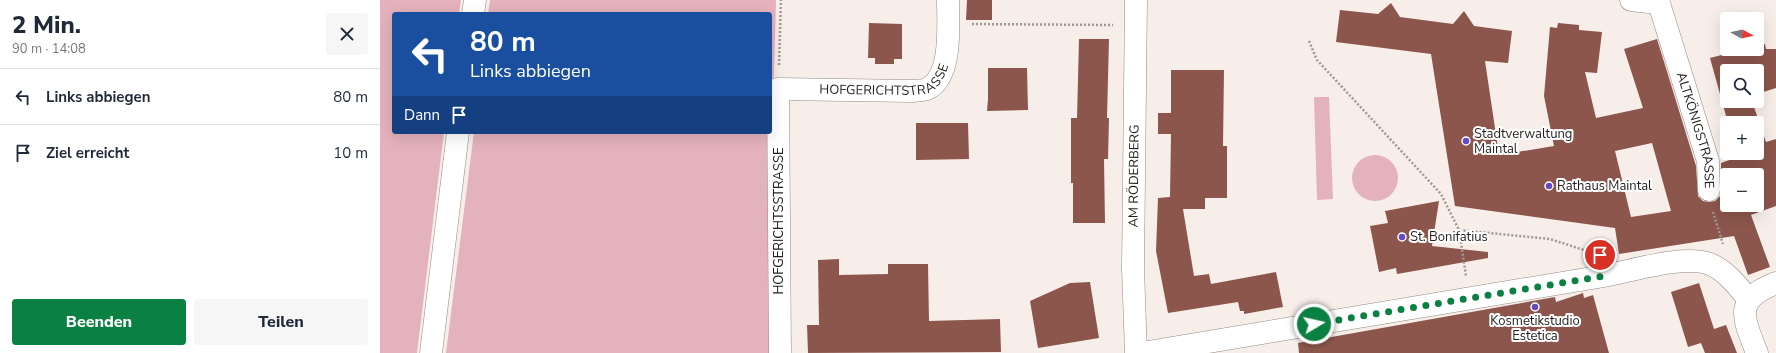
<!DOCTYPE html>
<html lang="de">
<meta charset="utf-8">
<style>
body{margin:0;font-family:"Nunito Sans",sans-serif;background:#f6f6f7;color:#1f2937;height:100vh;display:flex;flex-direction:column;font-size:15px;white-space:nowrap}
*{box-sizing:border-box;margin:0}
p{font-size:13px;color:#747a83}
.icon{flex:none;width:22px;height:22px;fill:none;stroke:currentColor;stroke-width:2;stroke-linecap:round;stroke-linejoin:round}
.map{position:relative;flex:1;overflow:hidden}
.drawer{display:flex;flex-direction:column;background:#fff;width:380px}
.drawer>*{flex:none}
.banner{position:absolute;left:12px;top:12px;width:380px;height:122px;border-radius:4px;box-shadow:0 4px 16px #0002;background:#1a4fa0;color:#fff;overflow:hidden}
.needle{width:26px;rotate:98deg}
.controls{position:absolute;left:1340px;top:12px;display:grid;gap:8px}
.controls a{display:grid;place-items:center;width:44px;height:44px;border-radius:4px;background:#fff;box-shadow:0 4px 16px #0002;font-size:20px}
.pin{position:absolute;display:grid;place-items:center;width:34px;height:34px;color:#fff;margin:-17px;border:2px solid #fff;border-radius:50%;box-shadow:0 1px 4px #0007}
.me{position:absolute;width:44px;margin:-22px;rotate:81deg;stroke-linejoin:round;filter:drop-shadow(0 0 3px #0008)}
.turn{display:flex;align-items:center;gap:14px;height:84px;padding:0 12px;font-size:18px}
.turn .icon{width:52px;height:52px;stroke-width:2.5}
.turn b{display:block;font-size:28px;line-height:34px}
.then{display:flex;align-items:center;height:38px;padding:0 12px;background:#0003;gap:8px;font-size:15px}
.round{display:grid;place-items:center;flex:none;width:42px;height:42px;border-radius:4px;background:#f6f6f7}
.headline{display:flex;align-items:center;justify-content:space-between;height:68px;padding:0 12px}
h1{font-size:24px;font-weight:800;line-height:30px}
.button{display:flex;gap:8px;margin-top:auto;padding:8px 12px}
.button a{flex:1;height:46px;border-radius:4px;background:#0b8043;color:#fff;font-size:16px;font-weight:800;line-height:46px;text-align:center}
.button a+a{background:#f6f6f7;color:#1f2937}
ul{padding:0;list-style:none}
li{display:flex;align-items:center;gap:12px;height:56px;padding:0 12px;border-top:1px solid #e0e1e3}
li div{flex:1}
li b{display:block;font-size:15px}
li em{font-style:normal}
main{display:flex;flex:1;min-height:0}
.map>svg:first-child{display:block}
.green{fill:#e4b2bc}
.building{fill:#8c564c;fill-rule:evenodd}
.lines{fill:none;stroke-linecap:round;stroke-linejoin:round}
.minor-casing{stroke:#928a85;stroke-width:23}
.major-casing{stroke:#928a85;stroke-width:23}
.path{stroke:#9f9894;stroke-width:2.5;stroke-dasharray:2 2;stroke-linecap:butt}
.minor{stroke:#fff;stroke-width:22}
.major{stroke:#fff;stroke-width:22}
.route{stroke:#0b8043;stroke-width:7;stroke-dasharray:0 12.6}
.poi-dot{fill:#6549c2;stroke:#fff;stroke-width:1.5}
.labels{text-anchor:middle;dominant-baseline:central;stroke-width:4;stroke-linejoin:round;paint-order:stroke}
.street-label{font-size:13px;fill:#211e1c;stroke:#fff}
.poi-label{font-size:13px;fill:#211e1c;stroke:#fff;text-anchor:start}
</style>
<main>
<section class="drawer">
<div class="headline"><div><h1>2 Min.</h1><p>90 m · 14:08</p></div><a class="round"><svg class="icon" aria-label="close" viewBox="0 0 24 24"><path d="M6 6l12 12M18 6L6 18"/></svg></a></div>
<ul>
<li><svg class="icon" aria-label="left" viewBox="0 0 24 24"><path d="M17 20v-9H6M10 6l-5 5 5 5"/></svg><div><b>Links abbiegen</b></div><em>80 m</em></li>
<li><svg class="icon" aria-label="arrive" viewBox="0 0 24 24"><path d="M6 21V4h12l-3 4 3 4H6"/></svg><div><b>Ziel erreicht</b></div><em>10 m</em></li>
</ul>
<div class="button"><a>Beenden</a><a>Teilen</a></div>
</section>
<div class="map">
<svg width="1396" height="353" viewBox="0 0 1396 353">
<rect width="100%" height="100%" fill="#f7eee9"/>
<path class="green" d="M 0,0 L 81,0 L 79,14 L 14,14 L 14,132 L 64,132 L 37,353 L 0,353 Z
M 110,0 L 396,0 L 392,146 L 391,353 L 66,353 L 94,132 L 390,132 L 390,14 L 108,14 Z
M 934,97 L 949,97 L 953,199 L 937,200 Z
M972 178a23 23 0 1 1 46 0a23 23 0 1 1-46 0Z"/>
<path class="building" d="M 587,0 L 612,0 L 612,20 L 586,20 Z
M 1011,3 L 1020,17 L 1073,24 L 1084,11 L 1094,26 L 1132,31 L 1128,63 L 1105,61 L 1119,155 L 1174,146 L 1164,96 L 1170,27 L 1177,28 L 1178,23 L 1199,25 L 1199,30 L 1222,32 L 1217,73 L 1205,72 L 1216,118 L 1263,108 L 1244,49 L 1277,39 L 1316,166 L 1318,196 L 1323,201 L 1329,202 L 1335,201 L 1340,196 L 1341,190 L 1341,163 L 1358,157 L 1357,153 L 1377,153 L 1377,123 L 1348,123 L 1330,58 L 1364,49 L 1377,49 L 1377,46 L 1385,44 L 1386,49 L 1396,49 L 1396,88 L 1377,94 L 1377,71 L 1347,71 L 1347,101 L 1372,101 L 1386,142 L 1396,139 L 1396,206 L 1371,215 L 1390,267 L 1368,275 L 1354,236 L 1239,254 L 1235,228 L 1075,206 L 1051,54 L 956,42 L 960,10 L 998,14 ZM 1272,143 L 1291,211 L 1251,217 L 1235,151 ZM 1347,175 L 1377,175 L 1377,205 L 1347,205 Z
M 489,23 L 522,24 L 522,59 L 514,59 L 514,64 L 495,64 L 495,58 L 488,58 Z
M 699,39 L 729,39 L 727,118 L 729,118 L 728,159 L 724,159 L 725,223 L 693,223 L 693,183 L 691,183 L 691,118 L 697,118 Z
M 608,68 L 647,68 L 648,110 L 607,111 L 608,99 Z
M 791,70 L 844,70 L 843,146 L 847,146 L 847,198 L 825,198 L 825,209 L 803,209 L 814,276 L 829,274 L 831,284 L 896,272 L 903,307 L 864,314 L 864,311 L 860,311 L 858,302 L 788,313 L 776,251 L 778,198 L 790,197 L 791,134 L 778,134 L 778,113 L 791,113 Z
M 536,123 L 588,123 L 589,159 L 536,160 Z
M 1059,201 L 1052,246 L 1108,252 L 1108,258 L 1017,274 L 1016,268 L 999,272 L 990,226 L 1008,223 L 1005,211 Z
M 459,259 L 459,275 L 508,274 L 508,264 L 548,264 L 549,321 L 620,319 L 621,352 L 428,353 L 427,325 L 439,325 L 438,260 Z
M 710,282 L 719,338 L 658,348 L 650,301 L 690,283 Z
M 1319,283 L 1334,329 L 1346,325 L 1357,353 L 1325,353 L 1321,343 L 1308,347 L 1291,292 Z
M 1203,293 L 1204,298 L 1213,295 L 1229,353 L 919,353 L 918,343 L 1175,297 L 1176,302 Z"/>
<g class="lines">
<g class="minor-casing">
<g id="minor">
<path d="M 1251,0 L 1278,3"/>
<path id="s1" d="M 1278,0 L 1328,161 L 1329,190"/>
<path id="s2" d="M 400,353 L 398,89 L 532,91 C 536,90 543,91 547,89 C 573,77 568,24 568,0"/>
<path id="s3" d="M 756,353 L 753,269 L 756,0"/>
<path d="M 762,353 L 1224,276 C 1251,271 1305,254 1330,264 C 1346,271 1358,286 1368,299"/>
<path d="M 1377,353 C 1363,317 1353,300 1396,283"/>
</g>
</g>
<g class="major-casing">
<path id="major" d="M 93,14 L 95,0
M 51,353 L 78,132"/>
</g>
<path class="path" d="M 592,24 L 733,25
M 929,41 L 937,60 L 1061,194 L 1079,230 L 1170,239 L 1213,253
M 399,65 L 401,0
M 1333,212 L 1343,244
M 1079,230 L 1086,276"/>
<use href="#minor" class="minor"/>
<use href="#major" class="major"/>
</g>
<g class="lines">
<path class="route" d="M 934,324 L 1224,276 L 1220,255"/>
</g>
<g class="poi-dot">
<circle cx="1086" cy="141" r="4"/>
<circle cx="1169" cy="186" r="4"/>
<circle cx="1022" cy="237" r="4"/>
<circle cx="1155" cy="307" r="4"/>
</g>
<g class="labels">
<g class="street-label">
<text stroke="none"><textPath href="#s2" startOffset="375">HOFGERICHTSTRASSE</textPath></text>
<text stroke="none"><textPath href="#s1" startOffset="136">ALTKÖNIGSTRASSE</textPath></text>
<text stroke="none"><textPath href="#s3" startOffset="177">AM RÖDERBERG</textPath></text>
<text transform="translate(399 221) rotate(-90)">HOFGERICHTSSTRASSE</text>
</g>
<g class="poi-label">
<text x="1094" y="134">Stadtverwaltung<tspan x="1094" dy="15">Maintal</tspan></text>
<text x="1177" y="186">Rathaus Maintal</text>
<text x="1030" y="237">St. Bonifatius</text>
<text x="1155" y="321" text-anchor="middle">Kosmetikstudio<tspan x="1155" dy="15">Estetica</tspan></text>
</g>
</g>
</svg>
<div class="controls">
<a><svg class="needle" viewBox="-14 -14 28 28"><path d="M0-13l5 13h-10z" fill="#e53935"/><path d="M0 13l5-13h-10z" fill="#747a83"/></svg></a>
<a><svg class="icon" aria-label="search" viewBox="0 0 24 24"><circle cx="10" cy="10" r="6"/><path d="M15 15l6 6"/></svg></a>
<a>+</a>
<a>−</a>
</div>
<div class="pin" style="left:1220px;top:255px;background:#d93025"><svg class="icon" aria-label="arrive" viewBox="0 0 24 24"><path d="M6 21V4h12l-3 4 3 4H6"/></svg></div>
<svg class="me" style="left:934px;top:324px" viewBox="-20 -20 40 40"><circle r="17" fill="#0b8043" stroke="#fff" stroke-width="3"/><path d="M0-11L8 9 0 5-8 9z" fill="#fff"/></svg>
<div class="banner">
<div class="turn"><svg class="icon" aria-label="left" viewBox="0 0 24 24"><path d="M17 20v-9H6M10 6l-5 5 5 5"/></svg><div><b>80 m</b>Links abbiegen</div></div>
<div class="then">Dann<svg class="icon" aria-label="arrive" viewBox="0 0 24 24"><path d="M6 21V4h12l-3 4 3 4H6"/></svg></div>
</div>
</div>
</main>
